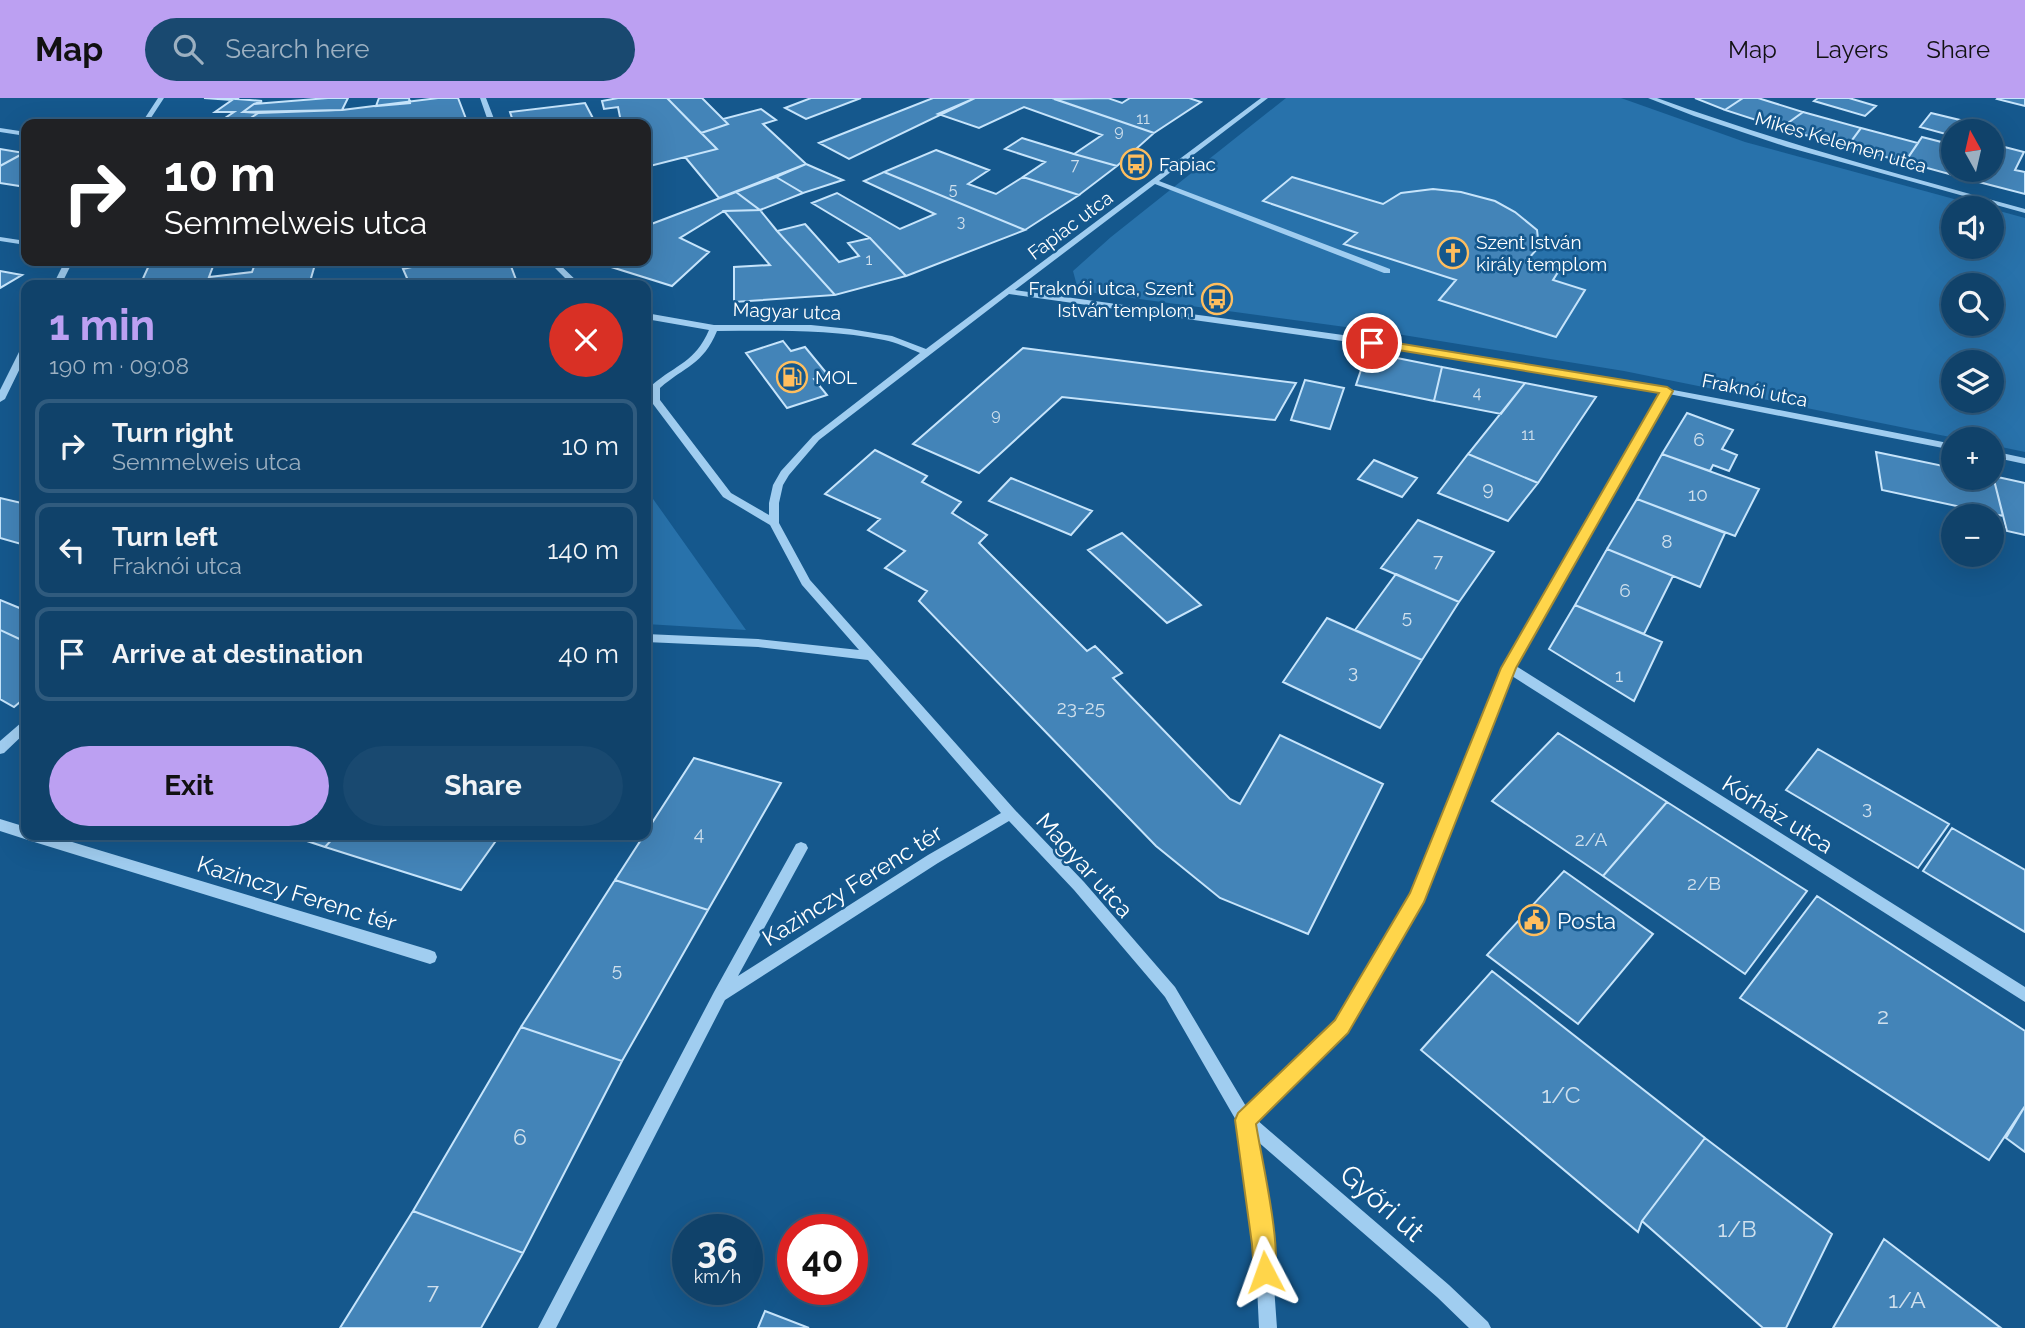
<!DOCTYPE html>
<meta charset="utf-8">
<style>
body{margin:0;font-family:Raleway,sans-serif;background:#194970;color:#f1f3f6;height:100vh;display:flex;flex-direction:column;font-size:26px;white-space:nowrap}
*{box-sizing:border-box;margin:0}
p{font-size:23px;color:#9cb0c1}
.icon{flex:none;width:38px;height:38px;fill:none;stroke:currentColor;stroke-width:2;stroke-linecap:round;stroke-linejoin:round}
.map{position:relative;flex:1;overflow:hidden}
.panel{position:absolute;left:21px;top:182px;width:630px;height:560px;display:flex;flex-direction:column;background:#10426a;border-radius:14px;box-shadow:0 7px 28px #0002,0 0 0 2px #305b7e}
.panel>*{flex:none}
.guide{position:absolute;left:21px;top:21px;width:630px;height:147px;border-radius:14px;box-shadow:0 7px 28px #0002,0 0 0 2px #305b7e;background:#202124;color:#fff;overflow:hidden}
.needle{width:46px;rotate:352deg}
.controls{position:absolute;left:1941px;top:21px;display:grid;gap:14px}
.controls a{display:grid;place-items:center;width:63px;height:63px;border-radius:50%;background:#10426a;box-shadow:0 7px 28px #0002,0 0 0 2px #305b7e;font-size:35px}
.speed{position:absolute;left:672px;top:1116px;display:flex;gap:14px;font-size:35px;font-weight:700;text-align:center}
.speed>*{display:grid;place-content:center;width:91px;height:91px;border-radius:50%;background:#10426a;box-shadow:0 7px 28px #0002,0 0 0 2px #305b7e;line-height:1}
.speed small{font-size:18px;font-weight:400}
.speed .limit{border:10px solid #d22;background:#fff;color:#111}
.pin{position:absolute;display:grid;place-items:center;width:60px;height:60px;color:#fff;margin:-30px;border:4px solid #fff;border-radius:50%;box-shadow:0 2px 7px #0007}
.me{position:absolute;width:77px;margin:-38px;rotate:356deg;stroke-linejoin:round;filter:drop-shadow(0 0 5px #0008)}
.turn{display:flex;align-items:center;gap:24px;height:147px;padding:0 28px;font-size:32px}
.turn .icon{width:91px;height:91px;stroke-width:2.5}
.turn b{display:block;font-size:49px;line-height:60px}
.round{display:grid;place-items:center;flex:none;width:74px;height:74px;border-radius:37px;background:#194970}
.head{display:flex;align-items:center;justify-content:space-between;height:119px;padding:0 28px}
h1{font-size:42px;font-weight:700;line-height:52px;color:#bca0f2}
.cta{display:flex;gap:14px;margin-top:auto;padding:14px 28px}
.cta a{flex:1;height:80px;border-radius:42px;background:#bca0f2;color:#111;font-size:28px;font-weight:700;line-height:80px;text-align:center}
.cta a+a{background:#194970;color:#f1f3f6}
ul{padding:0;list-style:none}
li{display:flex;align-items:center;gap:21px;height:94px;margin:0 14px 10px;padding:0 14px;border:4px solid #305b7e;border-radius:14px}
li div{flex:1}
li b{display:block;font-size:26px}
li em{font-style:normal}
header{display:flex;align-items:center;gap:42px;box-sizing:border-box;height:98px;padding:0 35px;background:#bca0f2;color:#111}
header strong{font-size:33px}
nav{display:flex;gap:38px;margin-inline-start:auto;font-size:24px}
.search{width:490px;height:63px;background:#194970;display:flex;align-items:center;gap:18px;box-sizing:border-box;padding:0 24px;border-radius:38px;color:#9cb0c1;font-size:26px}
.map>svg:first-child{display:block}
.green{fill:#2872ab;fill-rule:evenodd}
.building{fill:#4384b8;stroke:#c6e4fb;stroke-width:2}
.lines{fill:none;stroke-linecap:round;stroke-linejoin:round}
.minor{fill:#a0cdf0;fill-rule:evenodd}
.route{fill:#ffd54a;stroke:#a68a30;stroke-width:2}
.labels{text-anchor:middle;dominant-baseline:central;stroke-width:5;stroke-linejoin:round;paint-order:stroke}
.far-number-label{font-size:16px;fill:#d0e0ed}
.far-street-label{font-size:19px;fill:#fff;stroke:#15588d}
.far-poi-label{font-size:19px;fill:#fff;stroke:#15588d;text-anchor:start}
.number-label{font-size:19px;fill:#d0e0ed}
.street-label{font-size:23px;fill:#fff;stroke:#15588d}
.poi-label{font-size:23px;fill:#fff;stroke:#15588d;text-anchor:start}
.near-number-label{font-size:23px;fill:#d0e0ed}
.near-street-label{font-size:28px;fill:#fff;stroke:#15588d}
</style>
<header>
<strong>Map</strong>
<div class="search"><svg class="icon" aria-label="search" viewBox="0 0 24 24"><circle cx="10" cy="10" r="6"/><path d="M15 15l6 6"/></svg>Search here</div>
<nav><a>Map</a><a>Layers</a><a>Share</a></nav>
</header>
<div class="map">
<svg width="2025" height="1230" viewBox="0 0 2025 1230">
<rect width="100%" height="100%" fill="#15588d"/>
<path class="green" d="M 1286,0 L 1621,0 L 1745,44 L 1987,110 L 1953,110 L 1953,149 L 1992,149 L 1992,111 L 2025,120 L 2025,354 L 1992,347 L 1992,341 L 1960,341 L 1624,273 L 1397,236 L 1088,194 L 1077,188 L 1073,173 L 1111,139 ZM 1953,187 L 1992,187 L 1992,226 L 1953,226 ZM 1953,264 L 1992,264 L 1992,303 L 1953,303 Z
M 646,391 L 746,532 L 646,526 Z"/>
<path class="building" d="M 204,0 L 239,0 L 237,1 L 262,3 L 254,6 L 243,14 L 258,15 L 242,26 L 216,26 L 234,14 L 215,14 L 232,2 Z
M 328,0 L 348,0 L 342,12 L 243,14 L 254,6 Z
M 379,0 L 409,0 L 410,5 L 376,8 Z
M 438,0 L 458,0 L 468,26 L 242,26 L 258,15 L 342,12 Z
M 618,0 L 667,0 L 717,51 L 646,69 L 646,26 L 614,26 L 621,24 L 618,9 L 604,11 L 602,3 Z
M 667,0 L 702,0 L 728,26 L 701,35 Z
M 811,0 L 861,0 L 806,21 L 785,10 Z
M 933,0 L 975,0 L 849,61 L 819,45 Z
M 975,0 L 1052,0 L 1154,35 L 1117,68 L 1074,56 L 1102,37 L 1024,9 L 979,30 L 938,16 Z
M 1108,0 L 1122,5 L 1130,0 L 1189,0 L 1201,4 L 1154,35 L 1054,1 Z
M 1695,0 L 1743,0 L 1725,12 Z
M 1743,0 L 1758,0 L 1803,14 L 1781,30 L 1725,12 Z
M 1818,0 L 1849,0 L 1876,8 L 1865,18 L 1814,3 Z
M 1998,0 L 2025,0 L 2025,8 L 1997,1 Z
M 585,5 L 596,26 L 514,26 L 510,14 Z
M 761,11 L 776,22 L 763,26 L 806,66 L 719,100 L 685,59 L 717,51 L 701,35 L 728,26 L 723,21 Z
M 1803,14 L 1861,30 L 1847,49 L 1781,30 Z
M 1931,15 L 1964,23 L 1957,33 L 1953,33 L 1953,38 L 1920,29 Z
M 1861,30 L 1918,45 L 1905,64 L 1847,49 Z
M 1922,39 L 1953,47 L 1949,54 L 1953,55 L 1953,72 L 1981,72 L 1975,83 L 1905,64 Z
M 1022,40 L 1074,56 L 1117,68 L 1079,97 L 1023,79 L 1045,64 L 1005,51 Z
M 1993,46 L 2024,54 L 2015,72 L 2025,74 L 2025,96 L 1975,83 L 1981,72 L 1992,72 Z
M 0,51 L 24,55 L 0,68 Z
M 936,52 L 989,72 L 968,86 L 996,96 L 1023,79 L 1079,97 L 1025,132 L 884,74 Z
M 24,55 L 26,56 L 26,89 L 0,85 L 0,68 Z
M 806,66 L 843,82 L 803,95 L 776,79 Z
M 884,74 L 1025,132 L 906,178 L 870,140 L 812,105 L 837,95 L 900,131 L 935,116 L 864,83 Z
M 776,79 L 803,95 L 760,112 L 736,94 Z
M 1292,79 L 1383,106 L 1401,95 L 1433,91 L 1461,94 L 1495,103 L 1515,114 L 1537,132 L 1539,149 L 1528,161 L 1560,171 L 1553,182 L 1585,192 L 1556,239 L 1439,202 L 1456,182 L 1344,146 L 1357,135 L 1263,103 Z
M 736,94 L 760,112 L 724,113 L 680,140 L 709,154 L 672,188 L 592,163 L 646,163 L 646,128 Z
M 760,112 L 777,133 L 835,197 L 734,204 L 734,169 L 770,167 L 724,113 Z
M 805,126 L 839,164 L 859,158 L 848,145 L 870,140 L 906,178 L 835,197 L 777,133 Z
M 151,163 L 215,163 L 209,179 L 252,174 L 256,163 L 316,163 L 309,187 L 140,187 Z
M 438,163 L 509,163 L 518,187 L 410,187 L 403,171 Z
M 0,173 L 22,177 L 0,190 Z
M 783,243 L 791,253 L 805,249 L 828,277 L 814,281 L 827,297 L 787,310 L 746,255 Z
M 1023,250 L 1296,285 L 1275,322 L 1062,299 L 979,375 L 913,346 Z
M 1367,254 L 1442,269 L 1434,303 L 1356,287 Z
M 1442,269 L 1525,285 L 1501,316 L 1434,303 Z
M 1305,282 L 1344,290 L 1330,331 L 1291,322 Z
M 1525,285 L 1596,299 L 1538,385 L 1468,356 Z
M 1687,315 L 1733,332 L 1722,351 L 1737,357 L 1729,373 L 1713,367 L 1710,373 L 1662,356 Z
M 875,352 L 927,378 L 922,384 L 961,404 L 952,415 L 987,437 L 979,445 L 1087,553 L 1095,548 L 1122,575 L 1113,580 L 1230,701 L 1240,706 L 1280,637 L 1383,686 L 1308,836 L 1220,800 L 1156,748 L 919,503 L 927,493 L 885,470 L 905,453 L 868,432 L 880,421 L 825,396 Z
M 1876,354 L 1953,370 L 1953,380 L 1993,378 L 2003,418 L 1882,392 Z
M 1468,356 L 1538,385 L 1508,423 L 1438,395 Z
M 1662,356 L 1759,391 L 1735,438 L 1637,401 Z
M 1374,362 L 1417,380 L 1402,399 L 1358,381 Z
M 1993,378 L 2025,385 L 2025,437 L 2007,433 Z
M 1011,380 L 1092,413 L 1071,437 L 989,403 Z
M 0,400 L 26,406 L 26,442 L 21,446 L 0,440 Z
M 1637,401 L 1725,435 L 1700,489 L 1607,451 Z
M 1418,422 L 1494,454 L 1459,504 L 1381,470 Z
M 1122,435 L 1201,507 L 1167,525 L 1088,452 Z
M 1607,451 L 1673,478 L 1644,536 L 1575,507 Z
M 1396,476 L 1459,504 L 1422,562 L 1355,532 Z
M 0,502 L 22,511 L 26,508 L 26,544 L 0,532 Z
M 1575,507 L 1662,544 L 1634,603 L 1549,551 Z
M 1327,520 L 1422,562 L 1380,630 L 1283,584 Z
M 0,532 L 26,544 L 26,599 L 14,609 L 0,601 Z
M 1558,635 L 1667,704 L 1603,778 L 1492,703 Z
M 1818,651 L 1949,726 L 1918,770 L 1786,692 Z
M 694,660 L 781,685 L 708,812 L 615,782 Z
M 1667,704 L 1807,793 L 1745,876 L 1603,778 Z
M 1952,730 L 2025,772 L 2025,834 L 1923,773 Z
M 289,737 L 336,737 L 325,749 Z
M 336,737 L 500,737 L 461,792 L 325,749 Z
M 1564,773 L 1653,836 L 1578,926 L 1487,857 Z
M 615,782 L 708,812 L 622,963 L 521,929 Z
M 1817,798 L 2025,933 L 2025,1008 L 1989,1062 L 1740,900 Z
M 1492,873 L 1705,1040 L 1642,1123 L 1638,1134 L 1421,952 Z
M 521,929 L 622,963 L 523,1155 L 413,1113 Z
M 2025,1008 L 2025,1054 L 2006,1040 Z
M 1705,1040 L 1832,1136 L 1786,1230 L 1763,1230 L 1642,1123 Z
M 413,1113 L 523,1155 L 481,1230 L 340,1230 Z
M 1884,1141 L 2001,1230 L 1833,1230 Z
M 765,1213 L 809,1230 L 758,1230 Z"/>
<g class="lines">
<path class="minor" d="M 158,0 L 164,0 L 147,26 L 141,26 Z
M 480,0 L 486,0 L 496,26 L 489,26 Z
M 1261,0 L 1268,0 L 1159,83 L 1390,171 L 1390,175 L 1384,175 L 1155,86 L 1015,192 C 1151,211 1287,228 1423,249 C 1600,277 1777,311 1953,346 L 1953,352 L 1669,296 L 1516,568 L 2025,889 L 2025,904 L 1512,578 L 1423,803 L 1347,933 L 1257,1022 L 1449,1187 L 1488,1224 L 1491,1230 L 1469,1230 L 1437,1199 L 1256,1042 L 1271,1146 L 1277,1230 L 1259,1230 L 1255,1146 L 1237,1024 L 1165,899 L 1074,792 L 1009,723 L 938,765 L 725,902 L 556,1230 L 538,1230 L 714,894 L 796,746 L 801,744 L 806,746 L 808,750 L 738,878 L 928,757 L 1001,715 L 868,562 L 758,549 L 646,544 L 646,536 L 758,541 L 859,552 L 802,487 L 770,427 L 723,399 L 650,302 L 652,287 C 677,266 695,264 709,232 L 646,221 L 646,215 L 714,227 L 811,227 L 850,231 L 892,238 L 926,251 ZM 1009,196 L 1420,254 L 1660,295 L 1503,570 L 1412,796 L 1337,923 L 1247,1010 L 1175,889 L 1084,784 L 1015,712 L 810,482 L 779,425 L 779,405 L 783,387 L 789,377 L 819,342 ZM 717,233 C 773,233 829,231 884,242 C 896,244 908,250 920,255 L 813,338 L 781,373 L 773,387 L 769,405 L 769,417 L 731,395 L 660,302 L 660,290 C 685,268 703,267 717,233 Z
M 1648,0 L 1657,0 C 1778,44 1901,77 2025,111 L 2025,115 L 1787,49 L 1694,18 Z
M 0,30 L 26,34 L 26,38 L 0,34 Z
M 0,139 L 26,143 L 26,147 L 0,143 Z
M 65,163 L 73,163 L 61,187 L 53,187 Z
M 548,163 L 556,163 L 581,187 L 572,187 Z
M 26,247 L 26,258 L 5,301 L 0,304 L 0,292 L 21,250 Z
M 1992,353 L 2025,360 L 2025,366 L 1992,359 Z
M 26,622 L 26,634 L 4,655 L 0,656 L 0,643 L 22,624 Z
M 0,721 L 26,729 L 26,737 L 49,737 L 430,852 L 435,854 L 437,859 L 435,864 L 430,866 L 31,743 L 0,733 Z"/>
</g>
<path class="route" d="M 1372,241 L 1667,289 L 1673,293 L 1516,570 L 1424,804 L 1348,935 L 1256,1026 C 1261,1059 1284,1156 1273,1182 L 1265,1185 L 1257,1182 L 1254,1174 L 1252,1146 L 1235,1022 L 1238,1015 L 1335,922 L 1410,795 L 1501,570 L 1659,295 L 1368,247 L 1366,245 Z"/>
<defs>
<g id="bus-ring" transform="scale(1.575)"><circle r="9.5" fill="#15588d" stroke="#ffbe5e" stroke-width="1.5"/><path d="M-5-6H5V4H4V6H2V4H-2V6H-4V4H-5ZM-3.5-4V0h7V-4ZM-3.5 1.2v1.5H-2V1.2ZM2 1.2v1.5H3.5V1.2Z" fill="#ffbe5e"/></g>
<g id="church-ring" transform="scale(1.575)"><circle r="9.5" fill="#15588d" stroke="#ffbe5e" stroke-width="1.5"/><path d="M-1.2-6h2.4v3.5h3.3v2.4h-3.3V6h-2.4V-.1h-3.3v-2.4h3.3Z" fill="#ffbe5e"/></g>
<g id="fuel-ring" transform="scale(1.575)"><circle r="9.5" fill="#15588d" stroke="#ffbe5e" stroke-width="1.5"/><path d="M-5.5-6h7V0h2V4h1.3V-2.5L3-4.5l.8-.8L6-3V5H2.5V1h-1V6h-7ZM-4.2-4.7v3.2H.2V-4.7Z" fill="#ffbe5e"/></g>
<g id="civic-ring" transform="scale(1.575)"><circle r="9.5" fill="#15588d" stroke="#ffbe5e" stroke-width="1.5"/><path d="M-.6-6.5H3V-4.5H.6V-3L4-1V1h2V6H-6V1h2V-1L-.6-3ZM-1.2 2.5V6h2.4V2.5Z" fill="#ffbe5e"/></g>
</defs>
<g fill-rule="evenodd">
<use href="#bus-ring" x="1136" y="66"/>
<use href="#church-ring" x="1453" y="155"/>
<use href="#bus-ring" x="1217" y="201"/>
<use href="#fuel-ring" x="792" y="279"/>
<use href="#civic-ring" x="1534" y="822"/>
</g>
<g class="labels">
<g class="far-number-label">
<text x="1143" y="20">11</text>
<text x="1119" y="32">9</text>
<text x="1075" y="66">7</text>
<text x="953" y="91">5</text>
<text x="961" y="123">3</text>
<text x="869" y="161">1</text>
<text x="1477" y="294">4</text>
<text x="996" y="316">9</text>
<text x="1528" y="336">11</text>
</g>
<g class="far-street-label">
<text transform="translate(1841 44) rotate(16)">Mikes Kelemen utca</text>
<text transform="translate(1070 127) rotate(-37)">Fapiac utca</text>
<text transform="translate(787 213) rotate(2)">Magyar utca</text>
<text transform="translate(1755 292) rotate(11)">Fraknói utca</text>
</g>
<g class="far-poi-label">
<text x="1159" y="66">Fapiac</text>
<text x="1476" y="144">Szent István<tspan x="1476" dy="22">király templom</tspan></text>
<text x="1194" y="190" text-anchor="end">Fraknói utca, Szent<tspan x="1194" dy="22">István templom</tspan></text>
<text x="815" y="279">MOL</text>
</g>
<g class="number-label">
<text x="1699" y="341">6</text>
<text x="1488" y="390">9</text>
<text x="1698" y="396">10</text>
<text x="1667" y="443">8</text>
<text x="1438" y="462">7</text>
<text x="1625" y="492">6</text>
<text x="1407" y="518">5</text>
<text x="1353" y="573">3</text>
<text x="1619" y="577">1</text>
<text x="1081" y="609">23-25</text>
<text x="1867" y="709">3</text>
<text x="699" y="735">4</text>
<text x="1591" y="741">2/A</text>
<text x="1704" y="785">2/B</text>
<text x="617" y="871">5</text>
</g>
<g class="street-label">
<text transform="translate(1778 716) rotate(32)">Kórház utca</text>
<text transform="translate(1085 767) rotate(48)">Magyar utca</text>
<text transform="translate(852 787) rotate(-32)">Kazinczy Ferenc tér</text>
<text transform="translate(297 795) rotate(17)">Kazinczy Ferenc tér</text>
</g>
<g class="poi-label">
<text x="1557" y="822">Posta</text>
</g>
<g class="near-number-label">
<text x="1883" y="917">2</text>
<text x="1561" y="996">1/C</text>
<text x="520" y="1038">6</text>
<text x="1737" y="1130">1/B</text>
<text x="433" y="1192">7</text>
<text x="1907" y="1201">1/A</text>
</g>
<g class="near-street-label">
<text transform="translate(1382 1105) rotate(41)">Győri út</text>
</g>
</g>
</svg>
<div class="controls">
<a><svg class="needle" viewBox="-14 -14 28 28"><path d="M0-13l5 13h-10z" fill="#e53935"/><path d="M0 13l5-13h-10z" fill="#9cb0c1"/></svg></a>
<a><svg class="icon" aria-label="sound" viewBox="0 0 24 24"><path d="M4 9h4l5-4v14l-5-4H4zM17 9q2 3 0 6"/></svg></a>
<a><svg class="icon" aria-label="search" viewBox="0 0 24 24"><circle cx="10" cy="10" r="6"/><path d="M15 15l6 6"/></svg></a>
<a><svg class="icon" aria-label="layers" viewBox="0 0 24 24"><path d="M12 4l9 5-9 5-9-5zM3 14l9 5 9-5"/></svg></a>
<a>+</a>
<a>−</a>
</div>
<div class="speed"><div>36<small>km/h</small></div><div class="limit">40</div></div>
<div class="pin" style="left:1372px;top:245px;background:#d93025"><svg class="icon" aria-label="arrive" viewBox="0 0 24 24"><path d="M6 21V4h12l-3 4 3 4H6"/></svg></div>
<svg class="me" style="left:1265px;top:1174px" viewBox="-20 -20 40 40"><path d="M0-17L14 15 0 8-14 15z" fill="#ffd54a" stroke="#fff" stroke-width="4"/></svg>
<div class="guide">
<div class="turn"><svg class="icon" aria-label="right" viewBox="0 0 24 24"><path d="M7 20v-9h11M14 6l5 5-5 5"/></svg><div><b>10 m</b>Semmelweis utca</div></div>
</div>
<section class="panel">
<div class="head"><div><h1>1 min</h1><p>190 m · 09:08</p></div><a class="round" style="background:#d93025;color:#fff"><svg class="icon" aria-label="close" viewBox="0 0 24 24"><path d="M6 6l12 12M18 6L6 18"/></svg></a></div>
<ul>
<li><svg class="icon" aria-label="right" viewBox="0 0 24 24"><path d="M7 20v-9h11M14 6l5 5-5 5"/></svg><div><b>Turn right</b><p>Semmelweis utca</p></div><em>10 m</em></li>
<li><svg class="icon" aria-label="left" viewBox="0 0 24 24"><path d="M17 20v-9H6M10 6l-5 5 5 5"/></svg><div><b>Turn left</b><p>Fraknói utca</p></div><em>140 m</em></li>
<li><svg class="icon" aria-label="arrive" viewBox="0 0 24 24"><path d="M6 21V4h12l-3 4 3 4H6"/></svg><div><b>Arrive at destination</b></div><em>40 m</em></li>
</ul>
<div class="cta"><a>Exit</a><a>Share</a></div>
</section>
</div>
